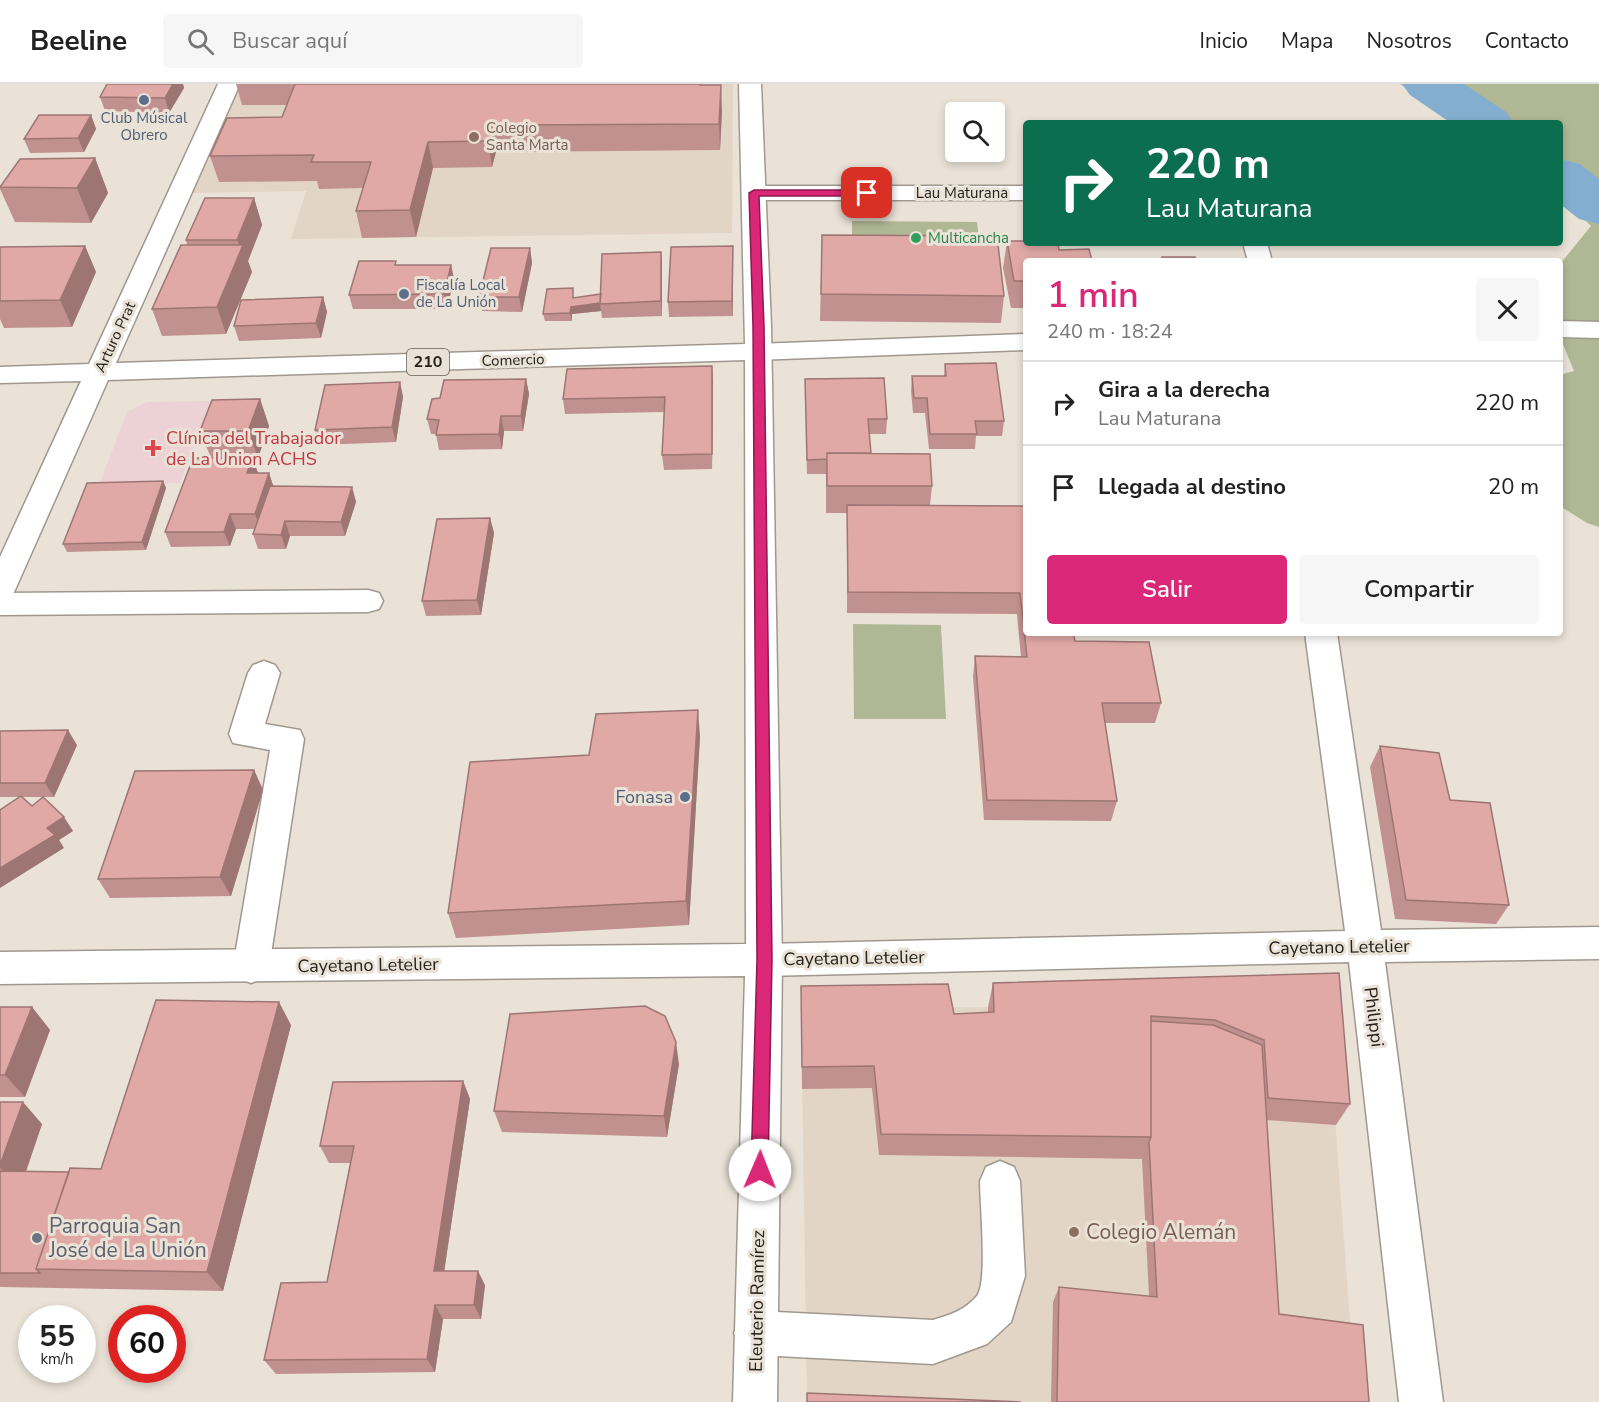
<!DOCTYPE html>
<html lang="es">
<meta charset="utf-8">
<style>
body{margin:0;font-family:"Nunito Sans",sans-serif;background:#f6f6f6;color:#222;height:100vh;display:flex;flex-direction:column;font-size:22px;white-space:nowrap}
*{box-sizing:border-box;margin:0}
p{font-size:20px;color:#767676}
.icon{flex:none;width:33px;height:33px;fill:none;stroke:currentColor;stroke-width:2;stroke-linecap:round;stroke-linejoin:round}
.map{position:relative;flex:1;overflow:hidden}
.side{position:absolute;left:1023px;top:174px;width:540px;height:378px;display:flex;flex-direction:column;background:#fff;border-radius:6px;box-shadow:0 3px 9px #0003}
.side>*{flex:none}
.top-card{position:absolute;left:1023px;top:36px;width:540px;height:126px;border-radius:6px;box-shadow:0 3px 9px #0003;background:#0b6e4f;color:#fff;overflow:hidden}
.fabs{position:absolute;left:945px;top:18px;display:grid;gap:12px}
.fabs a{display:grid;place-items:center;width:60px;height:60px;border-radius:6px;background:#fff;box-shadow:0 3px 9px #0003;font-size:30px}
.speed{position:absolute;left:18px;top:1221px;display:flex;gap:12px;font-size:30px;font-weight:700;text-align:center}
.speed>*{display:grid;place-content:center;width:78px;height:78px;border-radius:50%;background:#fff;box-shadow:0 3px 9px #0003;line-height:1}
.speed small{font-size:15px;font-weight:400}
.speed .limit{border:9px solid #d22;background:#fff;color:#111}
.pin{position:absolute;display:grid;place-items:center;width:51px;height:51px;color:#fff;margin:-26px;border-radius:12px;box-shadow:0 3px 9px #0006}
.me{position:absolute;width:66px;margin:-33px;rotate:1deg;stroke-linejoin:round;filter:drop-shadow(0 0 4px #0008)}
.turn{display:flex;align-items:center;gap:21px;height:126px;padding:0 24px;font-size:27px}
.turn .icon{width:78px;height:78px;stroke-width:2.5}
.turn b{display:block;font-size:42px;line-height:51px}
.round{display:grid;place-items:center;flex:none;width:63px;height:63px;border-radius:6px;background:#f6f6f6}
.headline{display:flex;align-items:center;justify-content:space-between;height:102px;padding:0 24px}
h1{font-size:36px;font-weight:600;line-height:45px;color:#db2777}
.button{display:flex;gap:12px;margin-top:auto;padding:12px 24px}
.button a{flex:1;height:69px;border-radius:6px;background:#db2777;color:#fff;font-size:24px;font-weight:600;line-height:69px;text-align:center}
.button a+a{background:#f6f6f6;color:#222}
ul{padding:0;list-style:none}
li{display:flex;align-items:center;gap:18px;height:84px;padding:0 24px;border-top:2px solid #e0e0e0}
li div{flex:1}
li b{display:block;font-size:22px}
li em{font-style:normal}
header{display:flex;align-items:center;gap:36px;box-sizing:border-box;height:84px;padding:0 30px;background:#fff;border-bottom:2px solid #e0e0e0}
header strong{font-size:28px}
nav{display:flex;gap:33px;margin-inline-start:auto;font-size:21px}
.search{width:420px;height:54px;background:#f6f6f6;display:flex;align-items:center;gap:15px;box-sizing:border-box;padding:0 21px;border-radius:6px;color:#767676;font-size:22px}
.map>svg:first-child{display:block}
.built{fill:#e3d5c6}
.medical{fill:#ecd2d5}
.green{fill:#b0b794}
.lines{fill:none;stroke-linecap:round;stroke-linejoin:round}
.river{fill:#84aecf;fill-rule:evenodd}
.minor-casing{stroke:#a0988e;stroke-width:3}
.major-casing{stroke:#a0988e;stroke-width:3}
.minor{fill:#fff;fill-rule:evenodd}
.major{fill:#fff;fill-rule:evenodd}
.wall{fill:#c1918f}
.shaded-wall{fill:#9d7674}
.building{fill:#e0a9a6;stroke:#9d7674;stroke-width:1.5}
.route{fill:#db2777;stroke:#8e194d;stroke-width:1.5}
.service-dot{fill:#5c6f8a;stroke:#eae2d7;stroke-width:2}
.education-dot{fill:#8d6e63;stroke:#eae2d7;stroke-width:2}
.leisure-dot{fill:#2e9e5b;stroke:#eae2d7;stroke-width:2}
.health-dot{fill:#e0444e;stroke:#eae2d7;stroke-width:2}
.worship-dot{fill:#6b7280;stroke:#eae2d7;stroke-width:2}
.labels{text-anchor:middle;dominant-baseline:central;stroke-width:6;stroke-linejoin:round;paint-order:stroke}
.far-service-label{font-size:15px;fill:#4e5e75;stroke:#eae2d7}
.far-education-label{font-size:15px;fill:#785e54;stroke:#eae2d7;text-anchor:start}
.far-street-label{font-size:15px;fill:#25221e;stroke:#eae2d7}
.far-leisure-label{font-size:15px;fill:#27864d;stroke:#eae2d7;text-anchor:start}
.shield{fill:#eae2d7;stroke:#605c56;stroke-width:1.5}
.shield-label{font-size:16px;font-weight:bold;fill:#25221e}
.health-label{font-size:18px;fill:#be3a42;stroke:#eae2d7;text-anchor:start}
.service-label{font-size:18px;fill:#4e5e75;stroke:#eae2d7;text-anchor:end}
.street-label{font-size:18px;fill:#25221e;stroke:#eae2d7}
.near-worship-label{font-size:21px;fill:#5b616d;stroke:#eae2d7;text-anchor:start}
.near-education-label{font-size:21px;fill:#785e54;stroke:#eae2d7;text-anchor:start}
</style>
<header>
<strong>Beeline</strong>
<div class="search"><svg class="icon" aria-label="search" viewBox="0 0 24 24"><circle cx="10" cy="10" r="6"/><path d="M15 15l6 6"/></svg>Buscar aquí</div>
<nav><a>Inicio</a><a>Mapa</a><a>Nosotros</a><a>Contacto</a></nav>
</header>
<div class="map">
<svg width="1599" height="1318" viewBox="0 0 1599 1318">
<rect width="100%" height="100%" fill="#eae2d7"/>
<path class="built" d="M 237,0 L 733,0 L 732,149 L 291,155 L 306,107 L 191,109 Z
M 1326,913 L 1356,1318 L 807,1318 L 801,925 L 988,923 Z"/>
<path class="medical" d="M 212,317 L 180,399 L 99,401 L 127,328 L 147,318 Z"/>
<path class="green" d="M 1400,0 L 1599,0 L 1599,443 L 1587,439 L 1560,422 L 1560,291 L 1574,287 L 1560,253 L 1560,180 L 1591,142 L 1560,111 L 1560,39 L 1464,39 Z
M 852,137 L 977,138 L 981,171 L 852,170 Z
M 853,540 L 941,541 L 946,635 L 854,635 Z"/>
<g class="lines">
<path class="river" d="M 1402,0 L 1464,0 L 1506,28 L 1514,39 L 1451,39 L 1410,11 Z
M 1560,75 L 1580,80 L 1599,95 L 1599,140 L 1579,135 L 1560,120 Z"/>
<g class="minor-casing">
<path id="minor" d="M 754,102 L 1026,102 L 1026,116 L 754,116 L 746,114 L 742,109 L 746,104 Z
M 1243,159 L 1267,159 L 1272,177 L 1248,177 Z
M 1560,237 L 1599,238 L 1599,254 L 1560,253 Z
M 1026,250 L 1026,266 L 758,276 L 749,274 L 745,268 L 749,262 L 758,260 Z
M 368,506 L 379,509 L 383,517 L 379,525 L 368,528 L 0,531 L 0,509 Z
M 1305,549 L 1337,549 L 1381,846 L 1599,843 L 1599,875 L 1385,878 L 1443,1318 L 1399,1318 L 1349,878 L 764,892 L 751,887 L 746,876 L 751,865 L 764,860 L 1345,847 Z
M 264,577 L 275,581 L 280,589 L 265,640 L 300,646 L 304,655 L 269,883 L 264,894 L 251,899 L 238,894 L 233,883 L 270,666 L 233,659 L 229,650 L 248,589 L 253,581 Z
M 1000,1077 L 1014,1083 L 1020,1097 L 1025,1192 L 1011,1238 L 987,1260 L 933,1280 L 756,1271 L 741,1264 L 734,1249 L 741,1234 L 756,1227 L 933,1236 C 950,1231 965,1226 977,1212 C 988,1197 980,1119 980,1097 L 986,1083 Z"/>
</g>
<g class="major-casing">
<path id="major" d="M 218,0 L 240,0 L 116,279 L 745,260 L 739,0 L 761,0 L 771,242 L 782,876 L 777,1318 L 733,1318 L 745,892 L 0,900 L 0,868 L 746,860 L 745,276 L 108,296 L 15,506 L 11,514 L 0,517 L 0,473 L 81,297 L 0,299 L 0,283 L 89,280 Z"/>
</g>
<use href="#minor" class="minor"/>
<use href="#major" class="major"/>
</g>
<path class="wall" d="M 107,0 L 183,0 L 184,4 L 169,29 L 105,27 L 100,13 Z
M 236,0 L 701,0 L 722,27 L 720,66 L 496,68 L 492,83 L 433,84 L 416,153 L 362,154 L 356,127 L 363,104 L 319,105 L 317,97 L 219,98 L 210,72 L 282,33 L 287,21 L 242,21 Z
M 91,31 L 96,45 L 84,68 L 30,69 L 24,55 Z
M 95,74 L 108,109 L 91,139 L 15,138 L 0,105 L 0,102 Z
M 254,114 L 262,141 L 248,177 L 252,188 L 226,250 L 162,252 L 152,225 L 187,161 L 186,156 Z
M 822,151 L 1004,212 L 1001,239 L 820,237 Z
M 1007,157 L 1059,166 L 1026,177 L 1026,224 L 1011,224 L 1003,184 Z
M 85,162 L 96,188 L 72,243 L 4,244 L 0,235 L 0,163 Z
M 733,162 L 733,232 L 669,233 L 668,218 Z
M 530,164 L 532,179 L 522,228 L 482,227 L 479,213 Z
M 661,168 L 662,183 L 662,232 L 602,234 L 601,227 L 572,230 L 572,237 L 545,237 L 543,230 L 574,212 L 574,214 L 601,210 Z
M 451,181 L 454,195 L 447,225 L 353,225 L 349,211 Z
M 323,213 L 327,228 L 321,254 L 239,257 L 234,242 Z
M 945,280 L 1004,337 L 1002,352 L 976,352 L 975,365 L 929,365 L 925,329 L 913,329 L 911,307 L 912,292 L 944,292 Z
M 526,295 L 529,310 L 523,347 L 504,347 L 502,365 L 439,366 L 436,350 L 431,350 L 427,335 L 440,314 Z
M 805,295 L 887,335 L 886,350 L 869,350 L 871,369 L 932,402 L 930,421 L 1075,557 L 1161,619 L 1155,639 L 1105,639 L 1117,717 L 1111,737 L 984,736 L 973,593 L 975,572 L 1021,573 L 1017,530 L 847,529 L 847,429 L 826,429 L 826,390 L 807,390 Z
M 713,297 L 712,385 L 664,386 L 662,371 L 664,328 L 565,330 L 563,315 Z
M 400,298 L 403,313 L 396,358 L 320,361 L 315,346 Z
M 260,315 L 269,342 L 258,374 L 253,374 L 258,389 L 269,389 L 273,402 L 352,403 L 356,418 L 345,452 L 290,452 L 286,465 L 258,465 L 253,450 L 255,445 L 236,445 L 230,462 L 171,463 L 165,448 L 211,374 L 200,347 Z
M 163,397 L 166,404 L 146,466 L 67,468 L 63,460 Z
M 490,434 L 494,449 L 481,531 L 426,532 L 422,517 Z
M 0,647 L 77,661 L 54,713 L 22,713 L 32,722 L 73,747 L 59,756 L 64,764 L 19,713 L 0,713 Z
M 700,652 L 689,841 L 456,854 L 448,829 L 589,671 Z
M 1380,662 L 1450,716 L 1509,821 L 1496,840 L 1395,835 L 1370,683 Z
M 254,686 L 263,706 L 231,812 L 110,814 L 98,795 Z
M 1339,889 L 1350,1020 L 1336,1041 L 1266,1036 L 1279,1230 L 1369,1318 L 1051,1318 L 1053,1218 L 1059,1203 L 1149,1212 L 1142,1075 L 879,1071 L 872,1004 L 802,1005 L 801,902 L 954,930 L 988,929 L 988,923 L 993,899 Z
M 0,923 L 32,923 L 50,946 L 25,1013 L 0,1013 Z
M 291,941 L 223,1207 L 0,1203 L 0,1018 L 42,1040 L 26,1088 L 69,1088 L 101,1085 Z
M 679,980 L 667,1053 L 502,1048 L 494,1027 Z
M 463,997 L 470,1015 L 444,1187 L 485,1201 L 481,1235 L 443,1235 L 435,1288 L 276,1290 L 264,1276 L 327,1198 L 350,1079 L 329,1079 L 320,1062 Z"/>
<path class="shaded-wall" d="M 173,0 L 183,0 L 184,4 L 169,29 L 165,14 Z
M 721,1 L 722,27 L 720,66 L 719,40 Z
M 91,31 L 96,45 L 84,68 L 78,54 Z
M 492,41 L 496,68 L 492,83 L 488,57 Z
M 428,58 L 433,84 L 416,153 L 410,126 Z
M 95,74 L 108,109 L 91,139 L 77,104 Z
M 254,114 L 262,141 L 248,177 L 252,188 L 226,250 L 217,223 L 241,166 L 237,156 Z
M 85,162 L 96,188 L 72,243 L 60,216 Z
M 733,162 L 733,232 L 732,217 Z
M 530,164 L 532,179 L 522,228 L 519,213 Z
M 661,168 L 662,183 L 662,232 L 661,217 Z
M 451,181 L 454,195 L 447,225 L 444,210 Z
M 323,213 L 327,228 L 321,254 L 316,239 Z
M 602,219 L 600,220 L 601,227 L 572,230 L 572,237 L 570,229 L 571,223 Z
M 712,282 L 713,297 L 712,385 Z
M 526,295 L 529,310 L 523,347 L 521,332 Z
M 400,298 L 403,313 L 396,358 L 392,343 Z
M 260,315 L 269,342 L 258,374 L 248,347 Z
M 501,332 L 504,347 L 502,365 L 499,350 Z
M 252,374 L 258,389 L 252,404 L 247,389 Z
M 269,389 L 274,404 L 261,445 L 255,430 Z
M 163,397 L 166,404 L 146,466 L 142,458 Z
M 352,403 L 356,418 L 345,452 L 341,438 Z
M 230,430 L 236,445 L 230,462 L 224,448 Z
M 490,434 L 494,449 L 481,531 L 477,516 Z
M 285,437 L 290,452 L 286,465 L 281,451 Z
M 698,626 L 700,652 L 689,841 L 686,817 Z
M 68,646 L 77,661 L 54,713 L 45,699 Z
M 254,686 L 263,706 L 231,812 L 220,793 Z
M 64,733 L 73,747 L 59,756 L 64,764 L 0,804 L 0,784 L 47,744 Z
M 279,918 L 291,941 L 223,1207 L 207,1188 Z
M 32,923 L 50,946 L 25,1013 L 5,991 Z
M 676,958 L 679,980 L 667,1053 L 664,1032 Z
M 463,997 L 470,1015 L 442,1202 L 434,1187 Z
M 23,1018 L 42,1040 L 20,1104 L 0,1084 L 0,1081 Z
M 478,1187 L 485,1201 L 481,1235 L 474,1221 Z
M 435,1221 L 443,1235 L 435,1288 L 427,1275 Z"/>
<path class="building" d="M 107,0 L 173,0 L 165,14 L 100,13 Z
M 295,0 L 700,0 L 700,1 L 721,1 L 719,40 L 492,41 L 488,57 L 428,58 L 410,126 L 356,127 L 371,78 L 311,78 L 314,71 L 210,72 L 227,34 L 282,33 Z
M 39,31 L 91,31 L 78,54 L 24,55 Z
M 95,74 L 77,104 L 0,103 L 20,75 Z
M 205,114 L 254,114 L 237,156 L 186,156 Z
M 822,151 L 997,152 L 1004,212 L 821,210 Z
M 1007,157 L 1026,157 L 1026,159 L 1058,159 L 1059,166 L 1089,165 L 1092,177 L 1026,177 L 1026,197 L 1014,197 Z
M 181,161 L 243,161 L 217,223 L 152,225 Z
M 85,162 L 60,216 L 0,217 L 0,163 Z
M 733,162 L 732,217 L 668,218 L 671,163 Z
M 491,164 L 530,164 L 519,213 L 479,213 Z
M 661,168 L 661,217 L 600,220 L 602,170 Z
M 1162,173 L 1195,173 L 1196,177 L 1163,177 Z
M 359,177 L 396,177 L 395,181 L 451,181 L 444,210 L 349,211 Z
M 573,204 L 573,214 L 601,210 L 600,219 L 571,223 L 570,229 L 543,230 L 547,205 Z
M 323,213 L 316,239 L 234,242 L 241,216 Z
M 996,279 L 1004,337 L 975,337 L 977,350 L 930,350 L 927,314 L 914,314 L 912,292 L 946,292 L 945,280 Z
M 712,282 L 712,370 L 662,371 L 665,313 L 563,315 L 567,285 Z
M 884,294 L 887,335 L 868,335 L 871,369 L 827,369 L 827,375 L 807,376 L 805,295 Z
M 526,295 L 521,332 L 501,332 L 499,350 L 436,351 L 439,336 L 427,335 L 432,315 L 440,314 L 444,296 Z
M 400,298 L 392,343 L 315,346 L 325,301 Z
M 260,315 L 248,347 L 200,347 L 212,316 Z
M 827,369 L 930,370 L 932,402 L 827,402 Z
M 193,374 L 252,374 L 247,389 L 269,389 L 255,430 L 230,430 L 224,448 L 165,448 Z
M 163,397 L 142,458 L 63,460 L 87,399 Z
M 270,402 L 352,403 L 341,438 L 285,437 L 281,451 L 253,450 Z
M 847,421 L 1026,422 L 1026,549 L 1073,549 L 1075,557 L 1149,558 L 1161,619 L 1102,619 L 1117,717 L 987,716 L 975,572 L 1027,573 L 1020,509 L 848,508 Z
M 490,434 L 477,516 L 422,517 L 437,435 Z
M 698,626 L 686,817 L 448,829 L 470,678 L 589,671 L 596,630 Z
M 68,646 L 45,699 L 0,699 L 0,647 Z
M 1380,662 L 1439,669 L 1450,716 L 1490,719 L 1509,821 L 1406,816 Z
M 254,686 L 220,793 L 98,795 L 135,687 Z
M 21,712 L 32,722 L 43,713 L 64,733 L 47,744 L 55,751 L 0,784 L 0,726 Z
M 1339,889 L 1350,1020 L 1268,1014 L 1264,956 L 1215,936 L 1151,932 L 1151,1053 L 881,1050 L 874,982 L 802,983 L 801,902 L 948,900 L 954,930 L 994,928 L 993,899 Z
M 156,916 L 279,918 L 207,1188 L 36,1185 L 70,1084 L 101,1085 Z
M 645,922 L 665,932 L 676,958 L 664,1032 L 494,1027 L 510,930 Z
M 0,923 L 32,923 L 5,991 L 0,991 Z
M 1151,937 L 1213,941 L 1262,961 L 1279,1230 L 1363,1241 L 1369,1318 L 1057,1318 L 1059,1203 L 1157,1213 L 1149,1058 L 1151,1053 Z
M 463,997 L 434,1187 L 478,1187 L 474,1221 L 435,1221 L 427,1275 L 264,1276 L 281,1199 L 327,1198 L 354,1062 L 320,1062 L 333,998 Z
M 0,1018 L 23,1018 L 0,1081 Z
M 0,1087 L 69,1088 L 36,1185 L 40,1189 L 0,1189 Z
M 807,1309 L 1021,1318 L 807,1318 Z"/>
<path class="route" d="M 754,106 L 867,106 L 872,109 L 867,112 L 759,112 L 764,242 L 772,876 L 768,1086 L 766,1091 L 760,1094 L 754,1091 L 751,1086 L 757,876 L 753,242 L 749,109 Z"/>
<g class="service-dot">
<circle cx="144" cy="16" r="6"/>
<circle cx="404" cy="210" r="6"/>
<circle cx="685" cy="713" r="6"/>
</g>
<g class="education-dot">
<circle cx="474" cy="53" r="6"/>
<circle cx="1074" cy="1148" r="6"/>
</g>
<circle class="leisure-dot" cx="916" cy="154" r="6"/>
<path class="health-dot" d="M150 355h6v6h6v6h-6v6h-6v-6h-6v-6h6z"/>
<circle class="worship-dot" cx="37" cy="1154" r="6"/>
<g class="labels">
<g class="far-service-label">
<text x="144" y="34">Club Músical<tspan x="144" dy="17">Obrero</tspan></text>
<text x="416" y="201" text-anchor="start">Fiscalía Local<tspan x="416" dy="17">de La Unión</tspan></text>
</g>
<g class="far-education-label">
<text x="486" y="44">Colegio<tspan x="486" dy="17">Santa Marta</tspan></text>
</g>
<g class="far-street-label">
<text x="962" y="109">Lau Maturana</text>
<text transform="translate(115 253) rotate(-65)">Arturo Prat</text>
<text transform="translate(513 276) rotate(-2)">Comercio</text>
</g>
<g class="far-leisure-label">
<text x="928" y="154">Multicancha</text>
</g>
<rect class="shield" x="407" y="265" width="42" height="26" rx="4.5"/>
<g class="shield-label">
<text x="428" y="278">210</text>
</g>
<g class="health-label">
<text x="166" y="354">Clínica del Trabajador<tspan x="166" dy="21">de La Union ACHS</tspan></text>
</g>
<g class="service-label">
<text x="673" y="713">Fonasa</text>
</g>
<g class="street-label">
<text transform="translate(1339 863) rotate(-1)">Cayetano Letelier</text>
<text transform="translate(854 874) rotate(-1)">Cayetano Letelier</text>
<text transform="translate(368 881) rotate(-1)">Cayetano Letelier</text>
<text transform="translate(1374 933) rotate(83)">Philippi</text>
<text transform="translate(757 1217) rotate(-89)">Eleuterio Ramírez</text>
</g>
<g class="near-worship-label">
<text x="49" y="1142">Parroquia San<tspan x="49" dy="24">José de La Unión</tspan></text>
</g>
<g class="near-education-label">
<text x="1086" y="1148">Colegio Alemán</text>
</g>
</g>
</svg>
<div class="fabs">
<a><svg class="icon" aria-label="search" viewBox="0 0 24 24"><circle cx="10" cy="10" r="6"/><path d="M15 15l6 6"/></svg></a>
</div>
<div class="speed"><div>55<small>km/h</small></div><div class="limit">60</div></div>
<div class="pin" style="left:867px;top:109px;background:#d93025"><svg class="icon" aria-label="arrive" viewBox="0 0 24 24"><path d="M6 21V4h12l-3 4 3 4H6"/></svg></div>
<svg class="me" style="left:760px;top:1086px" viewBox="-20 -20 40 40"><circle r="19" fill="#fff"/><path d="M0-13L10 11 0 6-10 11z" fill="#db2777"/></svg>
<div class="top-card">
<div class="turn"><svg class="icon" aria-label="right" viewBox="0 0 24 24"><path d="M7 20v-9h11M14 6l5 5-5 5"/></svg><div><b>220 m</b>Lau Maturana</div></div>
</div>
<section class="side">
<div class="headline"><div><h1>1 min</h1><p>240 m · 18:24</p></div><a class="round"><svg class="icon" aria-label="close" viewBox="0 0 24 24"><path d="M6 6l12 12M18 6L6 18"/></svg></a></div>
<ul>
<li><svg class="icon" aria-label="right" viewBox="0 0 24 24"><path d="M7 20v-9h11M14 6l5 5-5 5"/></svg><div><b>Gira a la derecha</b><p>Lau Maturana</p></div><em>220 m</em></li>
<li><svg class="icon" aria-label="arrive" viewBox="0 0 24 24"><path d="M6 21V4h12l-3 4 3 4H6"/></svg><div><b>Llegada al destino</b></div><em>20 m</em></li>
</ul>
<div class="button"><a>Salir</a><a>Compartir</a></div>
</section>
</div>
